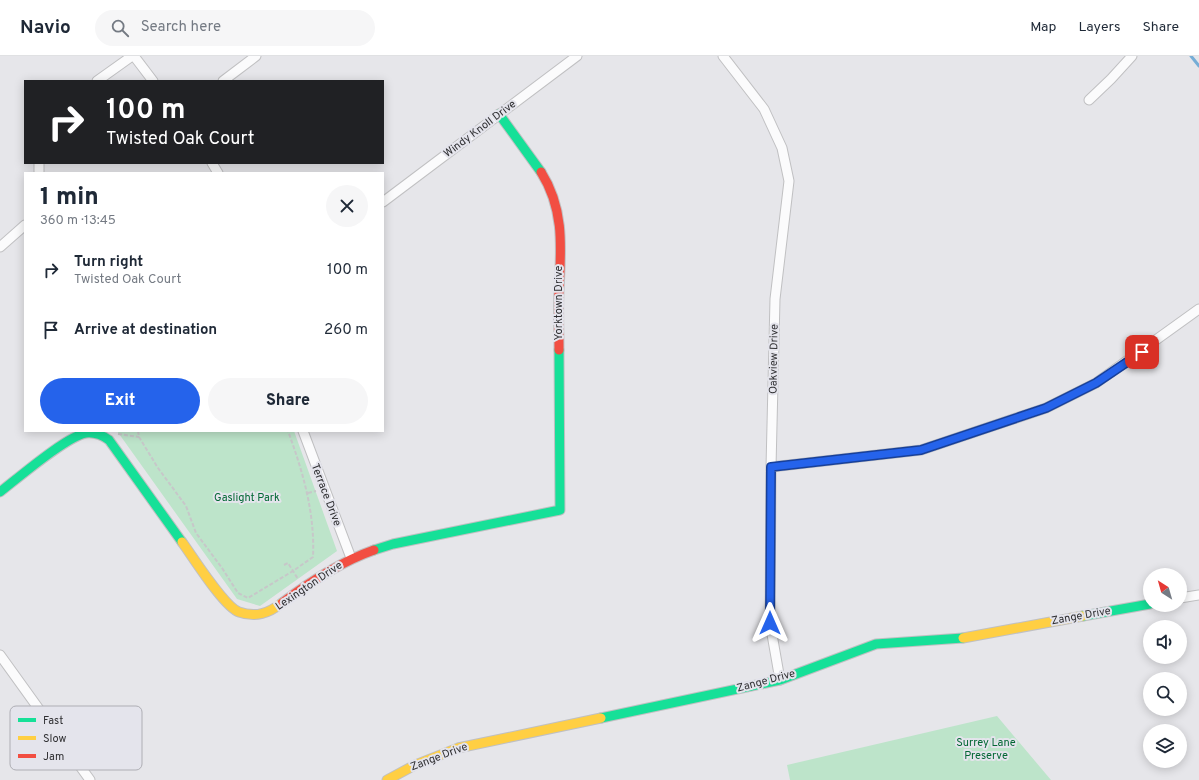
<!DOCTYPE html>
<meta charset="utf-8">
<style>
body{margin:0;font-family:Overpass,sans-serif;background:#f6f6f7;color:#1f2937;height:100vh;display:flex;flex-direction:column;font-size:15px;white-space:nowrap}
*{box-sizing:border-box;margin:0}
p{font-size:13px;color:#747a83}
.icon{flex:none;width:22px;height:22px;fill:none;stroke:currentColor;stroke-width:2;stroke-linecap:round;stroke-linejoin:round}
.map{position:relative;flex:1;overflow:hidden}
.drawer{position:absolute;left:24px;top:116px;width:360px;height:260px;display:flex;flex-direction:column;background:#fff;border-radius:0px;box-shadow:0 2px 10px #0003}
.drawer>*{flex:none}
.hud{position:absolute;left:24px;top:24px;width:360px;height:84px;border-radius:0px;box-shadow:0 2px 10px #0003;background:#202124;color:#fff;overflow:hidden}
.needle{width:26px;rotate:323deg}
.fabs{position:absolute;left:1143px;top:512px;display:grid;gap:8px}
.fabs a{display:grid;place-items:center;width:44px;height:44px;border-radius:50%;background:#fff;box-shadow:0 2px 10px #0003;font-size:20px}
.pin{position:absolute;display:grid;place-items:center;width:34px;height:34px;color:#fff;margin:-17px;border-radius:8px;box-shadow:0 2px 6px #0006}
.me{position:absolute;width:44px;margin:-22px;rotate:0deg;stroke-linejoin:round;filter:drop-shadow(0 0 3px #0008)}
.turn{display:flex;align-items:center;gap:14px;height:84px;padding:0 16px;font-size:18px}
.turn .icon{width:52px;height:52px;stroke-width:2.5}
.turn b{display:block;font-size:28px;line-height:34px}
.round{display:grid;place-items:center;flex:none;width:42px;height:42px;border-radius:21px;background:#f6f6f7}
.summary{display:flex;align-items:center;justify-content:space-between;height:68px;padding:0 16px}
h1{font-size:24px;font-weight:800;line-height:30px}
.primary-button{display:flex;gap:8px;margin-top:auto;padding:8px 16px}
.primary-button a{flex:1;height:46px;border-radius:24px;background:#2563eb;color:#fff;font-size:16px;font-weight:800;line-height:46px;text-align:center}
.primary-button a+a{background:#f6f6f7;color:#1f2937}
ul{padding:0;list-style:none}
li{display:flex;align-items:center;gap:12px;height:60px;padding:0 16px}
li div{flex:1}
li b{display:block;font-size:15px}
li em{font-style:normal}
header{display:flex;align-items:center;gap:24px;box-sizing:border-box;height:56px;padding:0 20px;background:#fff;border-bottom:1px solid #e0e1e3}
header strong{font-size:19px}
nav{display:flex;gap:22px;margin-inline-start:auto;font-size:14px}
.search{width:280px;height:36px;background:#f6f6f7;display:flex;align-items:center;gap:10px;box-sizing:border-box;padding:0 14px;border-radius:22px;color:#747a83;font-size:15px}
.map>svg:first-child{display:block}
.green{fill:#bde4ca}
.lines{fill:none;stroke-linecap:round;stroke-linejoin:round}
.stream{stroke:#76add6;stroke-width:3}
.street-casing{stroke:#c0c0c2;stroke-width:11}
.fast-casing{stroke:#c0c0c2;stroke-width:11}
.slow-casing{stroke:#c0c0c2;stroke-width:11}
.jam-casing{stroke:#c0c0c2;stroke-width:11}
.path{stroke:#c7c7c9;stroke-width:2;stroke-dasharray:4 2;stroke-linecap:butt}
.street{stroke:#fbfbfc;stroke-width:9}
.fast{stroke:#16e098;stroke-width:9}
.slow{stroke:#ffcf43;stroke-width:9}
.jam{stroke:#f24e42;stroke-width:9}
.route-casing{stroke:#184099;stroke-width:10}
.route{stroke:#2563eb;stroke-width:7}
.labels{text-anchor:middle;dominant-baseline:central;stroke-width:4;stroke-linejoin:round;paint-order:stroke}
.street-label{font-size:11px;fill:#2f2f32;stroke:#e4e4ec}
.park-label{font-size:11px;fill:#036835;stroke:#e4e4ec}
.key{fill:#e4e4ec;stroke:#aeaeb4;stroke-width:1}
.key-label{font-size:11px;fill:#2f2f32}
</style>
<header>
<strong>Navio</strong>
<div class="search"><svg class="icon" aria-label="search" viewBox="0 0 24 24"><circle cx="10" cy="10" r="6"/><path d="M15 15l6 6"/></svg>Search here</div>
<nav><a>Map</a><a>Layers</a><a>Share</a></nav>
</header>
<div class="map">
<svg width="1199" height="724" viewBox="0 0 1199 724">
<rect width="100%" height="100%" fill="#e6e6ea"/>
<path class="green" d="M 117,375 L 294,375 L 337,495 L 260,550 L 237,543 Z
M 997,660 L 1051,724 L 790,724 L 787,709 Z"/>
<g class="lines">
<path class="stream" d="M 1191,0 L 1199,10"/>
<g class="street-casing">
<path id="street" d="M 134,0 L 153,25
M 723,0 L 764,53 L 782,92 L 789,125 L 775,243 L 771,411 L 770,567 L 780,624
M 97,25 L 132,0
M 223,25 L 256,0
M 1089,44 L 1111,23 L 1132,0
M 212,107 L 218,117
M 39,117 L 39,107
M 383,146 L 577,0
M 0,191 L 25,169
M 303,375 L 351,502
M 771,411 L 921,394 L 1046,352 L 1096,327 L 1199,253
M 1180,542 L 1199,539
M 0,599 L 90,724"/>
</g>
<g class="fast-casing">
<path id="fast" d="M 499,58 L 541,116
M 0,436 C 18,422 67,380 86,377 C 95,376 102,379 109,384 L 182,486
M 374,494 L 393,488 L 560,454 L 559,294
M 1083,560 L 1150,548
M 601,662 L 780,624 L 876,588 L 963,582"/>
</g>
<g class="slow-casing">
<path id="slow" d="M 182,486 C 193,501 224,551 239,556 C 256,562 269,557 282,547
M 963,582 L 1083,560
M 387,724 L 415,709 L 458,692 L 601,662"/>
</g>
<g class="jam-casing">
<path id="jam" d="M 541,116 C 565,154 561,193 559,235 C 558,255 559,274 559,294
M 282,547 C 311,525 340,506 374,494"/>
</g>
<path class="path" d="M 138,375 L 139,381 L 158,412 L 186,450 L 196,477 L 222,512 L 238,537 L 248,542 L 293,515 L 313,501 C 315,457 303,416 288,375
M 118,378 L 139,381
M 308,437 L 316,435
M 284,509 L 288,507 L 298,523"/>
<use href="#street" class="street"/>
<use href="#fast" class="fast"/>
<use href="#slow" class="slow"/>
<use href="#jam" class="jam"/>
</g>
<g class="lines">
<g class="route-casing">
<path id="route" d="M 770,567 L 771,411 L 921,394 L 1046,352 L 1096,327 L 1142,296"/>
</g>
<use href="#route" class="route"/>
</g>
<g class="labels">
<g class="street-label">
<text transform="translate(480 73) rotate(-37)">Windy Knoll Drive</text>
<text transform="translate(559 247) rotate(-90)">Yorktown Drive</text>
<text transform="translate(774 303) rotate(-89)">Oakview Drive</text>
<text transform="translate(326 439) rotate(69)">Terrace Drive</text>
<text transform="translate(309 530) rotate(-34)">Lexington Drive</text>
<text transform="translate(1081 560) rotate(-10)">Zange Drive</text>
<text transform="translate(766 625) rotate(-15)">Zange Drive</text>
<text transform="translate(439 701) rotate(-21)">Zange Drive</text>
</g>
<g class="park-label">
<text x="247" y="442">Gaslight Park</text>
<text x="986" y="687">Surrey Lane<tspan x="986" dy="13">Preserve</tspan></text>
</g>
</g>
<rect x="10" y="650" width="132" height="64" rx="6" class="key"/>
<rect x="18" y="662" width="18" height="4" fill="#16e098"/>
<rect x="18" y="680" width="18" height="4" fill="#ffcf43"/>
<rect x="18" y="698" width="18" height="4" fill="#f24e42"/>
<g class="key-label">
<text x="43" y="668">Fast</text>
<text x="43" y="686">Slow</text>
<text x="43" y="704">Jam</text>
</g>
</svg>
<div class="fabs">
<a><svg class="needle" viewBox="-14 -14 28 28"><path d="M0-13l5 13h-10z" fill="#e53935"/><path d="M0 13l5-13h-10z" fill="#747a83"/></svg></a>
<a><svg class="icon" aria-label="sound" viewBox="0 0 24 24"><path d="M4 9h4l5-4v14l-5-4H4zM17 9q2 3 0 6"/></svg></a>
<a><svg class="icon" aria-label="search" viewBox="0 0 24 24"><circle cx="10" cy="10" r="6"/><path d="M15 15l6 6"/></svg></a>
<a><svg class="icon" aria-label="layers" viewBox="0 0 24 24"><path d="M12 4l9 5-9 5-9-5zM3 14l9 5 9-5"/></svg></a>
</div>
<div class="pin" style="left:1142px;top:296px;background:#d93025"><svg class="icon" aria-label="arrive" viewBox="0 0 24 24"><path d="M6 21V4h12l-3 4 3 4H6"/></svg></div>
<svg class="me" style="left:770px;top:567px" viewBox="-20 -20 40 40"><path d="M0-17L14 15 0 8-14 15z" fill="#2563eb" stroke="#fff" stroke-width="4"/></svg>
<div class="hud">
<div class="turn"><svg class="icon" aria-label="right" viewBox="0 0 24 24"><path d="M7 20v-9h11M14 6l5 5-5 5"/></svg><div><b>100 m</b>Twisted Oak Court</div></div>
</div>
<section class="drawer">
<div class="summary"><div><h1>1 min</h1><p>360 m · 13:45</p></div><a class="round"><svg class="icon" aria-label="close" viewBox="0 0 24 24"><path d="M6 6l12 12M18 6L6 18"/></svg></a></div>
<ul>
<li><svg class="icon" aria-label="right" viewBox="0 0 24 24"><path d="M7 20v-9h11M14 6l5 5-5 5"/></svg><div><b>Turn right</b><p>Twisted Oak Court</p></div><em>100 m</em></li>
<li><svg class="icon" aria-label="arrive" viewBox="0 0 24 24"><path d="M6 21V4h12l-3 4 3 4H6"/></svg><div><b>Arrive at destination</b></div><em>260 m</em></li>
</ul>
<div class="primary-button"><a>Exit</a><a>Share</a></div>
</section>
</div>
